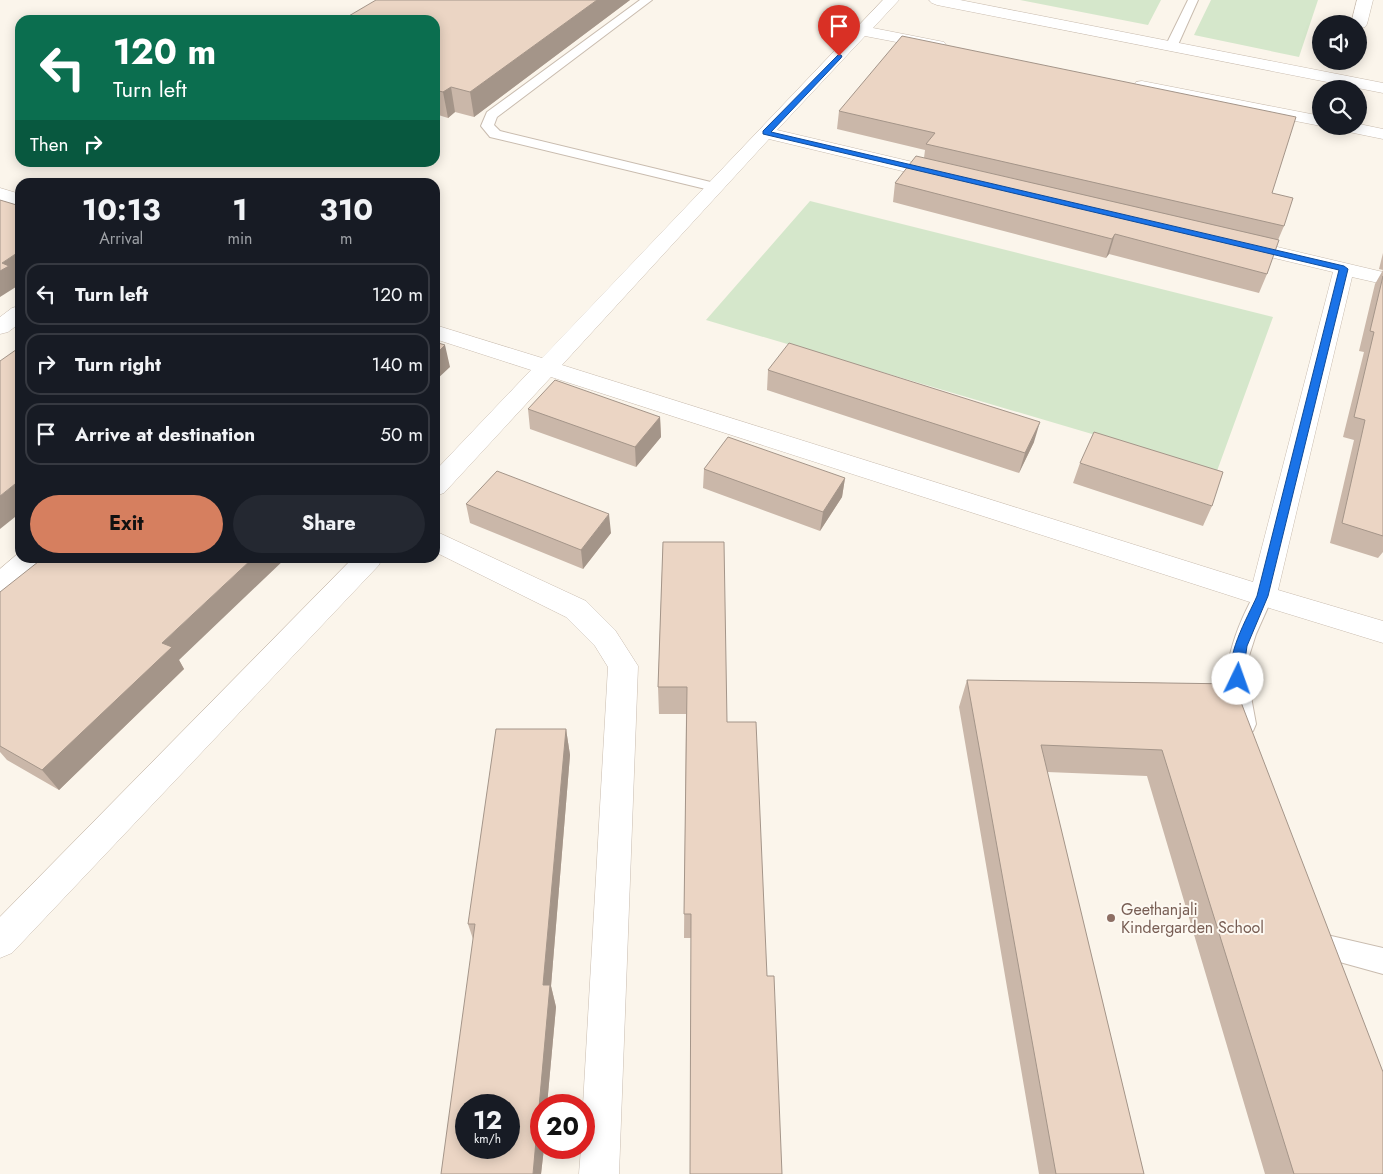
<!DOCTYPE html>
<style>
body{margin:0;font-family:Jost,sans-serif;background:#242831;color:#f1f3f6;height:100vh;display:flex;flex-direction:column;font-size:19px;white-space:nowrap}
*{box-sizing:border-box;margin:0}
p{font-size:16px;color:#9ea1a6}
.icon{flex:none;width:28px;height:28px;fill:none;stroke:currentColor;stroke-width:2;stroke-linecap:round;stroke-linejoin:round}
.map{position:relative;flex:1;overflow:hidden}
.sheet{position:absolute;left:15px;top:178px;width:425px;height:385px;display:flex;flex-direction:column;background:#171b24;border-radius:15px;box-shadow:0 2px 12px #0003}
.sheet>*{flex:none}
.hud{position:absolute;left:15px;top:15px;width:425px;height:152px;border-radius:15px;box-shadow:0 2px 12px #0003;background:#0b6e4f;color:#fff;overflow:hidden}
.controls{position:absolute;left:1312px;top:15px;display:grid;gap:10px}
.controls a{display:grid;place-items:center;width:55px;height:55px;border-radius:50%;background:#171b24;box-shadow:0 2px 12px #0003;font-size:25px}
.speed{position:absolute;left:455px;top:1094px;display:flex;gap:10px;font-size:25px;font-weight:700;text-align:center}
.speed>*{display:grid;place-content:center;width:65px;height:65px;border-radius:50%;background:#171b24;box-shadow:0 2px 12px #0003;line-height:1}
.speed small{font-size:12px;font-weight:400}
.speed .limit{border:8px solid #d22;background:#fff;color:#111}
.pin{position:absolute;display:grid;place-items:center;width:42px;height:42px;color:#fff;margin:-51px -21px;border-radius:50% 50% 50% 0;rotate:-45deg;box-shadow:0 0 5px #0007}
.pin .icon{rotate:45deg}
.me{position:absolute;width:55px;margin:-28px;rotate:3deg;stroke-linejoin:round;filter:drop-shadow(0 0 4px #0008)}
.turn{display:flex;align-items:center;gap:18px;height:105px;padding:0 15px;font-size:22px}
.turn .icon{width:65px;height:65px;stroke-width:2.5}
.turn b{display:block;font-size:35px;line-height:42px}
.then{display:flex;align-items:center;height:48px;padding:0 15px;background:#0003;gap:10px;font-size:19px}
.eta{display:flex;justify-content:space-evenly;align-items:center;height:85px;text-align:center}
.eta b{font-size:30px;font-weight:700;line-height:35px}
.primary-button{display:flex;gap:10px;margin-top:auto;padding:10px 15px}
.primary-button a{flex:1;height:58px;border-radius:30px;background:#d67f5f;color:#111;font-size:20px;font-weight:700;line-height:58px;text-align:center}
.primary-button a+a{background:#242831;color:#f1f3f6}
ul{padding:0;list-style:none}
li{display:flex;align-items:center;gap:15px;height:62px;margin:0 10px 8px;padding:0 5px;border:2px solid #363941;border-radius:15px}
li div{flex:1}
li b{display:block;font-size:19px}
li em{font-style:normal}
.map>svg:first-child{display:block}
.green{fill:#d5e7cb}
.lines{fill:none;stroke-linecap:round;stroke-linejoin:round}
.service-casing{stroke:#c9bcaf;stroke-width:2}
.minor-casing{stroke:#c9bcaf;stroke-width:1}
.service{fill:#fff;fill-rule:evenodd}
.minor{fill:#fff;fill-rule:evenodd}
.wall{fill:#cab7a9}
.shaded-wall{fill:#a49589}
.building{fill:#ebd5c4;stroke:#a49589;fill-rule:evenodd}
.route{fill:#1a73e8;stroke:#114b97}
.education-dot{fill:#8d6e63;stroke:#fdf9f2;stroke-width:2}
.labels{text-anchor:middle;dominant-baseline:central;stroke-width:4;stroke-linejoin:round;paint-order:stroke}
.near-education-label{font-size:16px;fill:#785e54;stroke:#fdf9f2;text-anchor:start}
</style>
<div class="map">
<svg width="1383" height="1174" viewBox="0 0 1383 1174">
<rect width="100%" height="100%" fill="#fbf5eb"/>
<path class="green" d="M 1020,0 L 1161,0 L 1148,25 Z
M 1211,0 L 1318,0 L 1299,57 L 1194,35 Z
M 810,201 L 1273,317 L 1217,471 L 706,320 Z"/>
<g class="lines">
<g class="service-casing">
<path id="service" d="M 640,0 L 652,0 L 497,117 L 494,125 L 500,131 L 719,184 L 721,187 L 719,190 L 714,191 L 490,137 L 481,126 L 487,112 Z
M 1188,0 L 1198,0 L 1177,47 L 1175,49 L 1167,49 L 1165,47 Z
M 1263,588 L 1270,591 L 1273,596 L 1256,634 L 1249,656 L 1249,686 L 1256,724 L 1253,731 L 1245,733 L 1237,731 C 1214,683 1233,633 1256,591 Z
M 1327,935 L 1383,948 L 1383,974 L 1318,956 L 1314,947 L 1318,938 Z"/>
</g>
<g class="minor-casing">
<path id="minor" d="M 883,0 L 899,0 L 873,28 L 944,42 L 946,45 L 944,48 L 938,50 L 865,36 L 777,130 L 951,171 L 953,175 L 951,179 L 944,181 L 769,139 L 562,365 L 1253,582 L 1333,272 L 1232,248 L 1229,244 L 1232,240 L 1239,238 L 1383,272 L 1383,284 L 1352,277 L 1278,590 L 1383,621 L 1383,643 L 1253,603 L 551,377 L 444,493 L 435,496 L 435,471 L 531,370 L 435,339 L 435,325 L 542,358 Z
M 929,0 L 960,0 L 1383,83 L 1383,93 L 937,5 L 932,3 Z
M 1357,0 L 1373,0 L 1367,24 L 1365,27 L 1359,29 L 1359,24 L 1351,24 Z
M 1142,81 L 1321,116 L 1321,126 L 1136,90 L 1134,86 L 1136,82 Z
M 1359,124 L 1383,129 L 1383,139 L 1339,130 L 1336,126 L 1359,126 Z
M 0,188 L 20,194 L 20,206 L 0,200 Z
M 20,306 L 20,323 L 8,332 L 0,334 L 0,317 L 12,308 Z
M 435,531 L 586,601 L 615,630 L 638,666 L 619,1174 L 579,1174 L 581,1148 L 584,1148 L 583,1105 L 608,667 L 595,646 L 566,617 L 435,552 Z
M 20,552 L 20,558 L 44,558 C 36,573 16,589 0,594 L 0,569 Z
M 353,558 L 382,558 L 379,565 L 12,953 L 0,958 L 0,917 Z"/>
</g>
<use href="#service" class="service"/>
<use href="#minor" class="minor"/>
</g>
<path class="wall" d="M 376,0 L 630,0 L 474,117 L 455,112 L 448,118 L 435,114 L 435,20 Z
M 839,111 L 1272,193 L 1284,226 L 1278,240 L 1267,274 L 1259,293 L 1109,254 L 1106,258 L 893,202 L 895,183 L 924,158 L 925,150 L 837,129 Z
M 1383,253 L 1383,552 L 1378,558 L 1330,543 L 1354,440 L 1343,437 L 1364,352 L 1359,351 L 1375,284 L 1383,270 L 1379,269 Z
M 768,370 L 1034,442 L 1019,473 L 767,390 Z
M 528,409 L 660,417 L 661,437 L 636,467 L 530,429 Z
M 1080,463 L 1212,506 L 1203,526 L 1073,483 Z
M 704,469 L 845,478 L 842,497 L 820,531 L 703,488 Z
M 466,504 L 611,533 L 583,569 L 470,523 Z
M 663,542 L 727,722 L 767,976 L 782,1174 L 691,938 L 684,938 L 686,714 L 659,714 L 658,687 Z
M 0,592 L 179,660 L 184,669 L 59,790 L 7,760 L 0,752 Z
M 967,680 L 1234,684 L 1383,1174 L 1265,1174 L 1147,776 L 1047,772 L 1144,1174 L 1039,1174 L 959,707 Z
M 566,729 L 570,755 L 551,986 L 556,1007 L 547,1105 L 541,1105 L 541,1148 L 544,1148 L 541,1174 L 473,939 L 468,924 Z"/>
<path class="shaded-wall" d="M 597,0 L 630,0 L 474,117 L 470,92 Z
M 451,87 L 455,112 L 448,118 L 443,92 Z
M 1115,234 L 1109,254 L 1106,258 L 1112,239 Z
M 20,251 L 20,277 L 16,280 L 19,285 L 0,297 L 0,271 L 2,263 Z
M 445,345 L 450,367 L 435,381 L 435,355 Z
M 660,417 L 661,437 L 636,467 L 635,447 Z
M 1040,422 L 1034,442 L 1019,473 L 1025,453 Z
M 845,478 L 842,497 L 820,531 L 823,512 Z
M 20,480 L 20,513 L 0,529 L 0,496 Z
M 609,514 L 611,533 L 583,569 L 581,550 Z
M 253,558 L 286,558 L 179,660 L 184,669 L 59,790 L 42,770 L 162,643 Z
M 566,729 L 570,755 L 551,986 L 556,1007 L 547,1105 L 541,1105 L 541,1148 L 544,1148 L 541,1174 L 533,1174 L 543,985 Z"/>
<path class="building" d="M 376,0 L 597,0 L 470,92 L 451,87 L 443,92 L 435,90 L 435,20 L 342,20 Z
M 902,36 L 1296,117 L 1272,193 L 1293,198 L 1284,226 L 926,144 L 935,133 L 839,111 Z
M 916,156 L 1279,240 L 1267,274 L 1115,234 L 1112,239 L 895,183 Z
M 0,200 L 20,206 L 20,251 L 2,263 L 9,266 L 0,271 Z
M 1383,276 L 1383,536 L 1342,523 L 1365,420 L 1354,417 L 1374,332 L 1370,331 Z
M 435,342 L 445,345 L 435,355 Z
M 789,343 L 1040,422 L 1025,453 L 768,370 Z
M 20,347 L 20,480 L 0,496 L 0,361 Z
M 555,380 L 660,417 L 635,447 L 528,409 Z
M 1094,432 L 1223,472 L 1212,506 L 1080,463 Z
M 728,437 L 845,478 L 823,512 L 704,469 Z
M 497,471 L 609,514 L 581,550 L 466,504 Z
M 663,542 L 724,542 L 727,722 L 756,722 L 767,976 L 774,976 L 782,1174 L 690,1174 L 691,914 L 684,914 L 687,687 L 658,687 Z
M 43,558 L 253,558 L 162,643 L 172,647 L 42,770 L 0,746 L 0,592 Z
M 967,680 L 1234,684 L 1383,1072 L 1383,1174 L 1294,1174 L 1162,750 L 1041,745 L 1144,1174 L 1056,1174 Z
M 496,729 L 566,729 L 543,985 L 550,985 L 533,1174 L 441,1174 L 475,924 L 468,924 ZM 466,1105 L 509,1105 L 509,1148 L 466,1148 Z"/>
<path class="route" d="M 839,54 L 842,56 L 841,58 L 771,132 L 1344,266 L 1348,269 L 1268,596 L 1247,646 L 1242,682 L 1234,682 C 1222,660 1248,617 1257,596 L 1339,270 L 763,134 L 763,131 Z"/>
<circle class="education-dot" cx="1111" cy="918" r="5"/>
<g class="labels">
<g class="near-education-label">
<text x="1121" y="909">Geethanjali<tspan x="1121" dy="18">Kindergarden School</tspan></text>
</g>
</g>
</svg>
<div class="controls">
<a><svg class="icon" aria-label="sound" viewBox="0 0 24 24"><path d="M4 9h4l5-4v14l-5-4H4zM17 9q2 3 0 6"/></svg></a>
<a><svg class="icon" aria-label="search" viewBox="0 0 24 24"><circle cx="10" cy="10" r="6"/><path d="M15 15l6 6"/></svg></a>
</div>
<div class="speed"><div>12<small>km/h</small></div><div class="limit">20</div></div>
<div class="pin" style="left:839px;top:56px;background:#d93025"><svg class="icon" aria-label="arrive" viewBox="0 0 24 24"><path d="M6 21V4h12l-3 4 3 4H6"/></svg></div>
<svg class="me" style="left:1238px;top:679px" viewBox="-20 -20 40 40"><circle r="19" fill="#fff"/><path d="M0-13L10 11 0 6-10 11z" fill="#1a73e8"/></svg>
<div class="hud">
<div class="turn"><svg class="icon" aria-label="left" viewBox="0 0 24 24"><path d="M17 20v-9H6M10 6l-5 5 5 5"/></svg><div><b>120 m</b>Turn left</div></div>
<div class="then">Then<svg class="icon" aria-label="right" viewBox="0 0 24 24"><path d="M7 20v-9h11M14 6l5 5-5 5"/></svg></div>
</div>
<section class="sheet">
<div class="eta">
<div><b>10:13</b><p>Arrival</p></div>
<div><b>1</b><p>min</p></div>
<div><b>310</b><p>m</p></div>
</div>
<ul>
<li><svg class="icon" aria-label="left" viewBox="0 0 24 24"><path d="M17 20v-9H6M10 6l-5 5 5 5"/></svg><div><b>Turn left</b></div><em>120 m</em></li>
<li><svg class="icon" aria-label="right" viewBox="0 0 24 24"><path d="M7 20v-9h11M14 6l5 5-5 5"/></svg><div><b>Turn right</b></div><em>140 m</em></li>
<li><svg class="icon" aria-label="arrive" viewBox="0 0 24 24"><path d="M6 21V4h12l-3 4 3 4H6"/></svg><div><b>Arrive at destination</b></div><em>50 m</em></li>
</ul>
<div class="primary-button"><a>Exit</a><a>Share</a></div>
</section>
</div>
